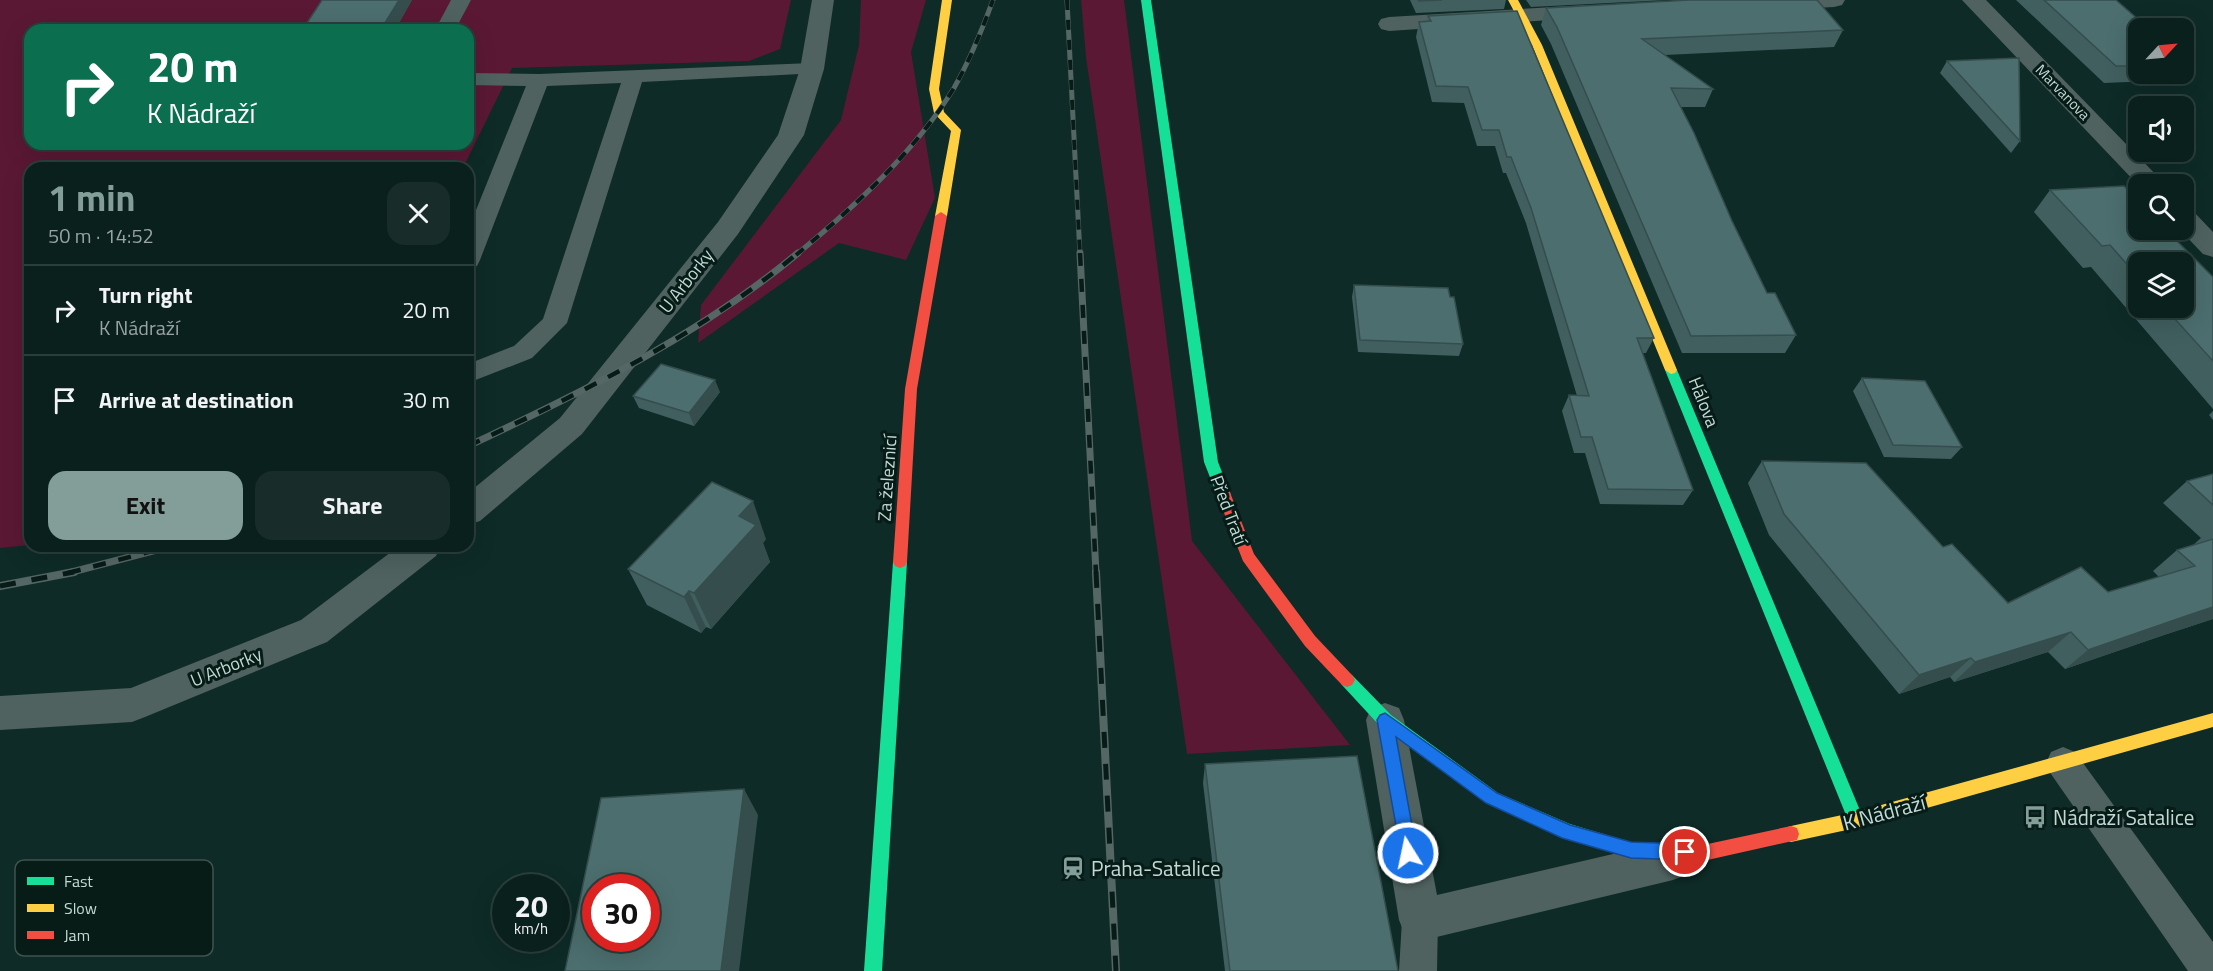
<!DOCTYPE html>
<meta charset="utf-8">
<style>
body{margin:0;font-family:"Titillium Web",sans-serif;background:#182d2a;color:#f1f3f6;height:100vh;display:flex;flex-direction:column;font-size:22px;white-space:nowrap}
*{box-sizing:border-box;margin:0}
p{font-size:20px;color:#99a3a4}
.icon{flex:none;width:33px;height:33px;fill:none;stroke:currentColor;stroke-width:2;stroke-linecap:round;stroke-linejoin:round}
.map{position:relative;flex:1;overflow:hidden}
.side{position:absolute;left:24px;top:162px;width:450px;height:390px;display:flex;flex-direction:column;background:#0a201d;border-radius:18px;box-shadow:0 6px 24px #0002,0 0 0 2px #2a3e3b}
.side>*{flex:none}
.hud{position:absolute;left:24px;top:24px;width:450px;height:126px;border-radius:18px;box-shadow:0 6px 24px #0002,0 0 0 2px #2a3e3b;background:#0b6e4f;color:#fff;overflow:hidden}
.needle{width:39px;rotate:64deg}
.fabs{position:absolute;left:2128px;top:18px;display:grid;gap:12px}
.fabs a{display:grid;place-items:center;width:66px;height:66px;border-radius:12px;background:#0a201d;box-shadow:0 6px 24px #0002,0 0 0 2px #2a3e3b;font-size:30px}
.speed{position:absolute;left:492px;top:874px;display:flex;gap:12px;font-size:30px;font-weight:700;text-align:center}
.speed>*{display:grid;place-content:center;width:78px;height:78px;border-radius:50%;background:#0a201d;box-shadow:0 6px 24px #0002,0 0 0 2px #2a3e3b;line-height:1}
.speed small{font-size:15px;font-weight:400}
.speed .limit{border:9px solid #d22;background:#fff;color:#111}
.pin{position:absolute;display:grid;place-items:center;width:51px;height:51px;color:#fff;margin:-26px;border:3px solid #fff;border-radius:50%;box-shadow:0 2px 6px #0007}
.me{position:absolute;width:66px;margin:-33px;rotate:350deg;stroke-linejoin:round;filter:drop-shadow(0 0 4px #0008)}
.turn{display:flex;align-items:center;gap:21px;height:126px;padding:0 24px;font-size:27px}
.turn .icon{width:78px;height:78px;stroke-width:2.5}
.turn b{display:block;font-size:42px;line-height:51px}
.round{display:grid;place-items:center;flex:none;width:63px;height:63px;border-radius:18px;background:#182d2a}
.headline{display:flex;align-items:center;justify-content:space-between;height:102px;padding:0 24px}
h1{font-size:36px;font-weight:700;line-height:45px;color:#839d98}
.action{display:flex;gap:12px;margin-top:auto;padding:12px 24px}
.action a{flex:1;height:69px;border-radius:18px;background:#839d98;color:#111;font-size:24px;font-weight:700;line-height:69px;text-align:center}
.action a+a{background:#182d2a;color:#f1f3f6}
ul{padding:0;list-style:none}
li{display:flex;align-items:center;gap:18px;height:90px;padding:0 24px;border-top:2px solid #2a3e3b}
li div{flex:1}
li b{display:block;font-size:22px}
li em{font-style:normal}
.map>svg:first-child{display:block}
.green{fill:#5a1834;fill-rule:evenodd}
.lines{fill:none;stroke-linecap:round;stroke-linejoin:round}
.lane{fill:#4f625f;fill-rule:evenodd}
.street{fill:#4f625f;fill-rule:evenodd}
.fast{fill:#16e098;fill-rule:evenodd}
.slow{fill:#ffcf43;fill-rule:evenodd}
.jam{fill:#f24e42;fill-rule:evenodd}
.rail-far2-casing{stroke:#556765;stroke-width:5}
.rail-far1-casing{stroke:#556765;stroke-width:7}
.rail-casing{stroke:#556765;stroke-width:8}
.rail-far2{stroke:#071b17;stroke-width:4;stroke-dasharray:10;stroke-linecap:butt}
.rail-far1{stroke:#071b17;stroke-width:4.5;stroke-dasharray:13;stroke-linecap:butt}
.rail{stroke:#071b17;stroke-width:5;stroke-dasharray:16;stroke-linecap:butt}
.wall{fill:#415f5f;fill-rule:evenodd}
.shaded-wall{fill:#354d4d}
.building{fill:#4c6e6e;stroke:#354d4d;stroke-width:1.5;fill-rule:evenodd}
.route{fill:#1a73e8;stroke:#114b97;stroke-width:1.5}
.labels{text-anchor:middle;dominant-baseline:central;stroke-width:6;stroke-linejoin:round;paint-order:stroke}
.far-street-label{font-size:15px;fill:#c2dad5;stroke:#071b17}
.street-label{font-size:18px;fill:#c2dad5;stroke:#071b17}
.near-street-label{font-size:21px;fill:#c2dad5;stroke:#071b17}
.near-poi-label{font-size:21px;fill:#c2dad5;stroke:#071b17;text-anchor:start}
.key{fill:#071b17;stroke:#3f5450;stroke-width:1.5}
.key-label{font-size:16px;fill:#c2dad5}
</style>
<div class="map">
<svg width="2213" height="971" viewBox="0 0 2213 971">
<rect width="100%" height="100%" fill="#0e2b27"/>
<path class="green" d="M 0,0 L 791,0 L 780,49 L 749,61 L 512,68 L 463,168 L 30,168 L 30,545 L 0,548 ZM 30,30 L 468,30 L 468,144 L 30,144 Z
M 861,0 L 926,0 L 911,52 L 935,198 L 906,260 L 839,243 L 698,343 L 701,305 L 841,120 L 859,45 Z
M 1081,0 L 1124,0 L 1192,541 L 1350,745 L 1187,754 L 1086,57 Z"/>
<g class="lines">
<path class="lane" d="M 451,0 L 471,0 L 455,30 L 435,30 Z
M 812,63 L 819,65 L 822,69 L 819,73 L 642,82 L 567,323 L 532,358 L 468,383 L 468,364 L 514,346 L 543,319 L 621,83 L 547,86 L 480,260 L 477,266 L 468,268 L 468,230 L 526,86 L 468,85 L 468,73 L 539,74 Z
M 2063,747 L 2075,752 L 2213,942 L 2213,971 L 2188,971 L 2051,774 L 2046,763 L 2051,752 Z
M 1420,902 L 1433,907 L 1438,920 L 1437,971 L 1399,971 L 1402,920 L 1407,907 Z"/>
<path class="street" d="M 812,0 L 834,0 L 824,69 L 804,135 L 738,234 L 582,434 L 480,521 L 468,525 L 468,493 L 560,418 L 718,222 L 778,135 L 800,69 Z
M 1765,0 L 1845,0 L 1842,5 L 1834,7 L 1774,10 L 1766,8 L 1763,3 Z
M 1962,0 L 1986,0 L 2165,184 L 2139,186 Z
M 1588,5 L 1596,7 L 1599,12 L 1596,17 L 1389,31 L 1381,29 L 1378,24 L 1381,19 L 1389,17 Z
M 2184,209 L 2194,212 L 2213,232 L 2213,257 L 2203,254 L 2180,230 L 2184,230 Z
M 399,546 L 441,546 L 436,556 L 327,642 L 145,717 L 132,722 L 0,730 L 0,696 L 131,688 L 301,620 Z
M 1385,703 L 1399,708 L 1404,720 L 1437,895 L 1673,840 L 1688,846 L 1694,860 L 1688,874 L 1673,880 L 1420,941 L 1405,935 L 1399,920 L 1366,720 L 1371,708 Z"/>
<path class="fast" d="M 1141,0 L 1151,0 L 1218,462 L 1231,495 L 1229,499 L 1219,499 L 1217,495 L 1204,462 Z
M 1671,366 L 1677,370 L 1864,820 L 1862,826 L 1856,828 L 1850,826 L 1848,820 L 1665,370 Z
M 900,556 L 905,558 L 907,562 L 882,971 L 864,971 L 893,562 L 895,558 Z
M 1347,673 L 1352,675 L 1391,715 L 1498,793 L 1570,824 L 1603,834 L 1605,840 L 1603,846 L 1597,848 L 1568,840 L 1486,803 L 1379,725 L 1342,685 L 1339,680 L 1342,675 Z"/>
<path class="slow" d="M 942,0 L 952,0 L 939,89 L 944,112 L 961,130 L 947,216 L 941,220 L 935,216 L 951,131 L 934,113 L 929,89 Z
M 1508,0 L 1518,0 L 1542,45 L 1677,370 L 1675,373 L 1671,374 L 1665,370 L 1532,45 Z
M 2213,713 L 2213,727 L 1856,828 L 1791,842 L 1785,840 L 1783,834 L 1785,828 L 1791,826 L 1856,812 Z"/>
<path class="jam" d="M 941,212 L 947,216 L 917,389 L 907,562 L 905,566 L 900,568 L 895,566 L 893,562 L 905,389 L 935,216 Z
M 1224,490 L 1229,491 L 1231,495 L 1254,554 L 1315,636 L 1352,675 L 1355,680 L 1352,685 L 1347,687 L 1342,685 L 1305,646 L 1243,561 L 1217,495 L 1219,491 Z
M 1791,826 L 1797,828 L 1799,834 L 1797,840 L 1703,861 L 1631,858 L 1591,846 L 1589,840 L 1591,834 L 1597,832 L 1631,842 L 1703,845 Z"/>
<g class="rail-far2-casing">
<path id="rail-far2" d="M 1067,0 L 1080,255
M 796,255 C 854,207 914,153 954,88 C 970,60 982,30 993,0"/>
</g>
<g class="rail-far1-casing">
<path id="rail-far1" d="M 1080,253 L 1096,573
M 468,446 C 583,392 700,335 798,253
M 68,573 L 172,546"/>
</g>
<g class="rail-casing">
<path id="rail" d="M 1096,572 L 1116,971
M 0,586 L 74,572"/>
</g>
<use href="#rail-far2" class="rail-far2"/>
<use href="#rail-far1" class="rail-far1"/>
<use href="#rail" class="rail"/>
</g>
<path class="wall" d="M 322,0 L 412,0 L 395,30 L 307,30 L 305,26 Z
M 1410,0 L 1506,0 L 1504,9 L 1416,13 Z
M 1526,0 L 1667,0 L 1531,7 Z
M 2016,0 L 2116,0 L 2139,28 L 2139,74 L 2180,74 L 2175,80 L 2104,83 Z
M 1546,8 L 1843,30 L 1834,47 L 1665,55 L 1713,89 L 1705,107 L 1681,107 L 1732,221 L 1767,293 L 1796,335 L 1785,353 L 1682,353 L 1551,44 L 1541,25 Z
M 1428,16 L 1654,338 L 1646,353 L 1642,353 L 1693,490 L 1683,505 L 1600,504 L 1585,453 L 1574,453 L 1562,411 L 1569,395 L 1577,396 L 1526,223 L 1506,173 L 1503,173 L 1495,146 L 1477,146 L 1464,103 L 1432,102 L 1416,37 L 1419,22 L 1427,22 Z
M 1947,61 L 2020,141 L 2011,153 L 1940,73 Z
M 2050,190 L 2213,277 L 2213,409 L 2091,267 L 2083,268 L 2034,212 ZM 2139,262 L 2184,308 L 2139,308 Z
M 1354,285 L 1450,297 L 1463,344 L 1459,356 L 1358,352 L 1352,297 Z
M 1862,378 L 1962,447 L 1951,459 L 1884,457 L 1853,391 Z
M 720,392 L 694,426 L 639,408 L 633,396 Z
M 2213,411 L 2213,420 L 2209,415 Z
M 1762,461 L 1943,547 L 2008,603 L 2108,592 L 2159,577 L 2153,571 L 2177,550 L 2192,546 L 2201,538 L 2163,503 L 2187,481 L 2213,474 L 2213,619 L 2164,635 L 2065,669 L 2048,652 L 1954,682 L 1950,677 L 1899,694 L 1769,535 L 1748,483 Z
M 766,539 L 763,543 L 770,562 L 711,629 L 706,627 L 701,633 L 647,605 L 628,569 Z
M 1205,764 L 1398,971 L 1225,971 L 1203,783 Z"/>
<path class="shaded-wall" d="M 399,0 L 412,0 L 395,30 L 389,30 L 385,23 Z
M 715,380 L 720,392 L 694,426 L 689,413 Z
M 753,501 L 766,539 L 763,543 L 770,562 L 711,629 L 694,593 L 739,516 Z
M 689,591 L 706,627 L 701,633 L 684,597 Z
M 2213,607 L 2213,619 L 2164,635 L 2065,669 L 2088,650 L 2189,615 Z
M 2071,632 L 2048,652 L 1954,682 L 1975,662 Z
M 1971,658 L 1950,677 L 1899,694 L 1919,675 Z
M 744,789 L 758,815 L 739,971 L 721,971 Z"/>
<path class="building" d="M 322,0 L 399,0 L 385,23 L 305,26 Z
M 1418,0 L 1442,0 L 1419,1 Z
M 1689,0 L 1817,0 L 1843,30 L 1642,39 L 1713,89 L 1671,88 L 1694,133 L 1732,221 L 1767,293 L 1775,293 L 1796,335 L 1691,336 L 1557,27 L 1546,8 Z
M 2044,0 L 2116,0 L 2148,28 L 2139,28 L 2139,66 L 2116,66 Z
M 1517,11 L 1654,338 L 1637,338 L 1693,490 L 1608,489 L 1592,437 L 1581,437 L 1569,395 L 1589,396 L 1531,208 L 1511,157 L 1507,157 L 1499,130 L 1482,130 L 1468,87 L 1436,86 L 1419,22 L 1431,21 L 1428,16 Z
M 2019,58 L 2020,141 L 1947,61 Z
M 2124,186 L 2139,201 L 2139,230 L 2166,230 L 2213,277 L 2213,361 L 2165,308 L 2184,308 L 2184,262 L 2139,262 L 2139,278 L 2110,245 L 2102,246 L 2050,190 Z
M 1354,285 L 1448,288 L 1450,297 L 1454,297 L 1463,344 L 1360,340 Z
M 661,364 L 715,380 L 689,413 L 633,396 Z
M 1862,378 L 1925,381 L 1962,447 L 1893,445 Z
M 1762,461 L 1866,463 L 1943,547 L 1952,544 L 2008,603 L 2081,567 L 2108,592 L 2195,566 L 2177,550 L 2213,539 L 2213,607 L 2189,615 L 2088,650 L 2071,632 L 1975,662 L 1971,658 L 1919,675 L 1784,514 Z
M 2213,474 L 2213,505 L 2187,481 Z
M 712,482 L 753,501 L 739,516 L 756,525 L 694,593 L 689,591 L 684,597 L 628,569 Z
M 1357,756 L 1398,971 L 1230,971 L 1205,764 Z
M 744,789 L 721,971 L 565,971 L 601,798 ZM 596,888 L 646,888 L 646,939 L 596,939 Z"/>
<path class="route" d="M 1385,713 L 1497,793 L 1570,825 L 1631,842 L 1685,844 L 1691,846 L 1694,852 L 1691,858 L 1685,860 L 1631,858 L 1562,838 L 1486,803 L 1396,737 L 1417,853 L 1414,859 L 1408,861 L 1402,859 L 1377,720 L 1380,715 Z"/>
<defs>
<g id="bus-bare" transform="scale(1.8)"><path d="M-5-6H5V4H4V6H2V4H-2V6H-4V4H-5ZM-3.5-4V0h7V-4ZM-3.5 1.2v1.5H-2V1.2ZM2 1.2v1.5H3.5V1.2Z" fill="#839d98" stroke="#071b17" stroke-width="2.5" paint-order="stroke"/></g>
<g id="station-bare" transform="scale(1.8)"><path d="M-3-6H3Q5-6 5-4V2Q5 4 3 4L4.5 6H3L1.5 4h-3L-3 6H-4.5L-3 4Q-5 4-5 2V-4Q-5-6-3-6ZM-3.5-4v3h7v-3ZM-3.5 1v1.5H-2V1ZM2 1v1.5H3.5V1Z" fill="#839d98" stroke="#071b17" stroke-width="2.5" paint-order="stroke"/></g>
</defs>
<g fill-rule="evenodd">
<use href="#bus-bare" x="2035" y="817"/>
<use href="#station-bare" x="1073" y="868"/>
</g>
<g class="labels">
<g class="far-street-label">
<text transform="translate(2063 92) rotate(46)">Marvanova</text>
</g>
<g class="street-label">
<text transform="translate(686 281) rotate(-52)">U Arborky</text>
<text transform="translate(1704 402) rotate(68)">Hálova</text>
<text transform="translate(887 478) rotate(-86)">Za železnicí</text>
<text transform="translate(1229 510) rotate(69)">Před Tratí</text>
<text transform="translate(226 667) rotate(-22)">U Arborky</text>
</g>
<g class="near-street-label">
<text transform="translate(1884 812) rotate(-15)">K Nádraží</text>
</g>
<g class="near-poi-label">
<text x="2053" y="817">Nádraží Satalice</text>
<text x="1091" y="868">Praha-Satalice</text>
</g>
</g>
<rect x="15" y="860" width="198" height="96" rx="9" class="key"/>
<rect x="27" y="877" width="27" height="8" fill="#16e098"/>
<rect x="27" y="904" width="27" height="8" fill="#ffcf43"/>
<rect x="27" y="931" width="27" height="8" fill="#f24e42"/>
<g class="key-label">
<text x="64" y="887">Fast</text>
<text x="64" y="914">Slow</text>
<text x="64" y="941">Jam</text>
</g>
</svg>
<div class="fabs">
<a><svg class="needle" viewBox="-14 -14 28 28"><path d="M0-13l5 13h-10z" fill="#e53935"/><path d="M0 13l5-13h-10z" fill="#99a3a4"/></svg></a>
<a><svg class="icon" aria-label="sound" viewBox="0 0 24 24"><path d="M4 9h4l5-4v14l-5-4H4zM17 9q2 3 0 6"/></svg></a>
<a><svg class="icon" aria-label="search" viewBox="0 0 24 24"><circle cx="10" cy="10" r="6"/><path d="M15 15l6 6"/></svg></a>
<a><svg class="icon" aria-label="layers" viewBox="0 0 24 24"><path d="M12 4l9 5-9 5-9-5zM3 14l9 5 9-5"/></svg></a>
</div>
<div class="speed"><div>20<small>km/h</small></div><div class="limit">30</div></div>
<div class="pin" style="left:1685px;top:852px;background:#d93025"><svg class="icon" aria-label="arrive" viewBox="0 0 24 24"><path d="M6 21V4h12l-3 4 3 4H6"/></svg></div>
<svg class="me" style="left:1408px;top:853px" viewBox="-20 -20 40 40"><circle r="17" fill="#1a73e8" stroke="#fff" stroke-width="3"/><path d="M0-11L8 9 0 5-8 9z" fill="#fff"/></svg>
<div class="hud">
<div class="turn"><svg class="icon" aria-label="right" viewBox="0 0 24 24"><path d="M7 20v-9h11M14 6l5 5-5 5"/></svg><div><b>20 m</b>K Nádraží</div></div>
</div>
<section class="side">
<div class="headline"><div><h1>1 min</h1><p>50 m · 14:52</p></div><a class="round"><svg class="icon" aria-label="close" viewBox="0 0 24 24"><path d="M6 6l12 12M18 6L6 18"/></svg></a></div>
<ul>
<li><svg class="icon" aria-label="right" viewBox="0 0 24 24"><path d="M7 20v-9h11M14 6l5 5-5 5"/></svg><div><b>Turn right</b><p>K Nádraží</p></div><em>20 m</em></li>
<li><svg class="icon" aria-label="arrive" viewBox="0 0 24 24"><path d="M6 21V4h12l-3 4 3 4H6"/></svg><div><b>Arrive at destination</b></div><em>30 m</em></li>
</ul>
<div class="action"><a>Exit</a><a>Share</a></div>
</section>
</div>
